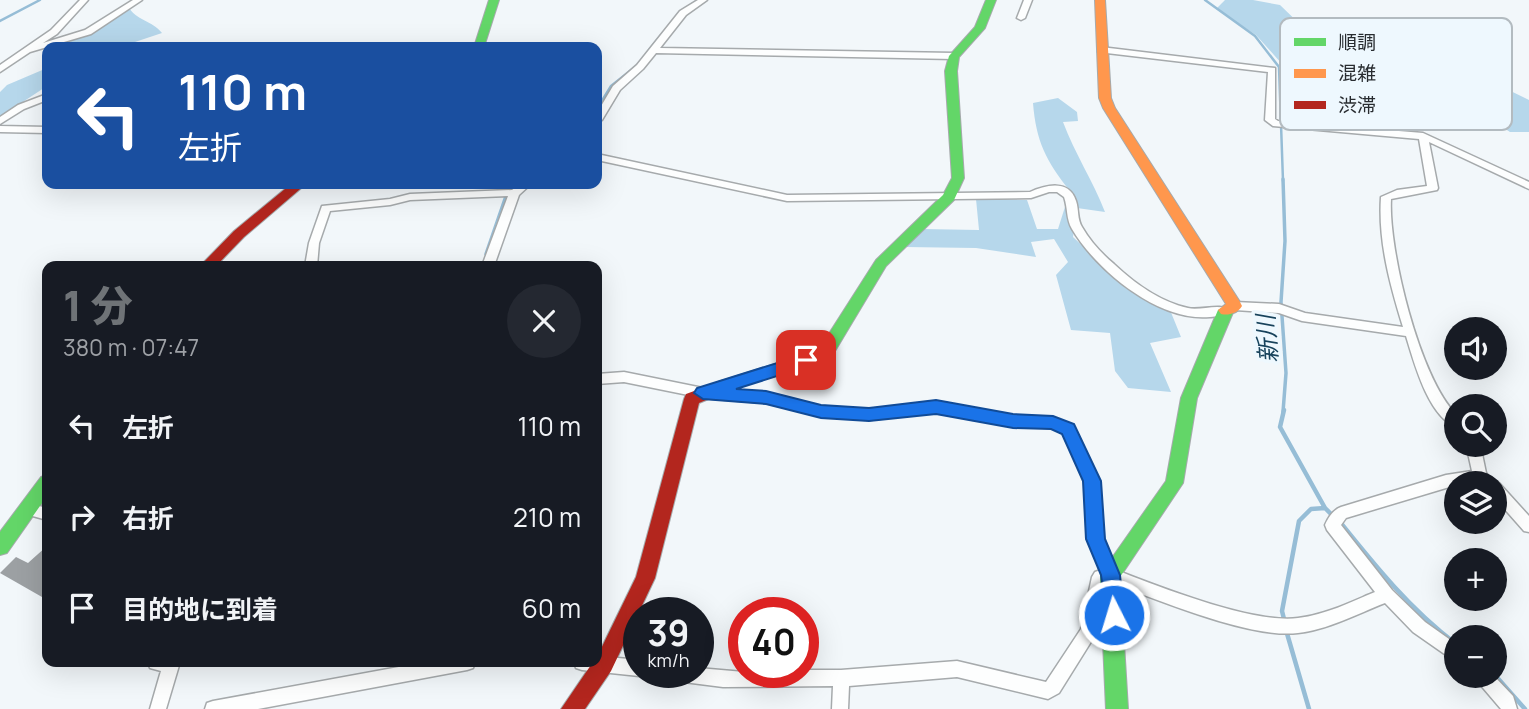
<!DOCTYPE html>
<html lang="ja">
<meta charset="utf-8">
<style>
body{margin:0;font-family:Manrope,"Noto Sans JP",sans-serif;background:#242831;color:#f1f3f6;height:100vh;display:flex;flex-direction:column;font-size:26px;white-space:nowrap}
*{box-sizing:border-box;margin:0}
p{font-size:23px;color:#9ea1a6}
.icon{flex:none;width:38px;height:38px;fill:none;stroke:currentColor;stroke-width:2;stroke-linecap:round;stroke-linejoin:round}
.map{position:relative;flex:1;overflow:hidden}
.drawer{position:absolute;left:42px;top:261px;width:560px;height:406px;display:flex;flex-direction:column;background:#171b24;border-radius:14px;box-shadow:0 7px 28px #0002}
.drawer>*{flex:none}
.top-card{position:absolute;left:42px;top:42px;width:560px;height:147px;border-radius:14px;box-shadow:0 7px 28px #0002;background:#1a4fa0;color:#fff;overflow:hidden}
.fabs{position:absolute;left:1444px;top:317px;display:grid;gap:14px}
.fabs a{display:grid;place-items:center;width:63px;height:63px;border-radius:50%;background:#171b24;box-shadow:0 7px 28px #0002;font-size:35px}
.speed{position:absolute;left:623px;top:597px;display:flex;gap:14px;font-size:35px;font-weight:700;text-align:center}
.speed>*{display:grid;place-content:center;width:91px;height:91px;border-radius:50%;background:#171b24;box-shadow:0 7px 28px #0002;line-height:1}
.speed small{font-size:18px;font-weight:400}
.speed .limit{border:10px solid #d22;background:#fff;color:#111}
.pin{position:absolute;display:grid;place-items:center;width:60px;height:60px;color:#fff;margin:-30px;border-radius:14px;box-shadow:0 4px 10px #0006}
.me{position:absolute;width:77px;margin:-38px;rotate:355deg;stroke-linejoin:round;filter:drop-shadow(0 0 5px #0008)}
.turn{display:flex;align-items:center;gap:24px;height:147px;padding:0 21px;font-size:32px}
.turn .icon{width:91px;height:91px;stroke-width:2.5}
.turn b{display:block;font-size:49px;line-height:60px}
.round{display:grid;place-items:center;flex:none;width:74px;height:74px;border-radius:37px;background:#242831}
.head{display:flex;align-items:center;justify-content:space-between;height:119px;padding:0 21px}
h1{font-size:42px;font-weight:800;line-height:52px;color:#6f7377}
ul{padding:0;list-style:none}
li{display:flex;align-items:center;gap:21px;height:91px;padding:0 21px}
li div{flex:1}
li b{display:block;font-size:26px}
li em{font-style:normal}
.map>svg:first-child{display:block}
.forest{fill:#b6d7eb}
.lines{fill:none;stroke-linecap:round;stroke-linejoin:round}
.stream-far2{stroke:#96bdd6;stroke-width:2.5}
.stream-far1{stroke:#96bdd6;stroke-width:3.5}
.stream{stroke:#96bdd6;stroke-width:4.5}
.building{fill:#9ca0a3}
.street-casing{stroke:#a6aaac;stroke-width:3}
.fast-casing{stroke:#a6aaac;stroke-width:2}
.slow-casing{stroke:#a6aaac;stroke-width:2}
.jam-casing{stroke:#a6aaac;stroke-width:2}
.street{fill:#fdfefe;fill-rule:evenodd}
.fast{fill:#63d668;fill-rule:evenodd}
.slow{fill:#ff974d;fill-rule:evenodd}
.jam{fill:#b3261e;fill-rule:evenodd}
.route{fill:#1a73e8;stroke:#114b97;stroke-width:2}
.labels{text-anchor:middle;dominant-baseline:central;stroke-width:7;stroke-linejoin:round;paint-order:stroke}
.water-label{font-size:24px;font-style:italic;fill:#17425b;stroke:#eef8fe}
.key{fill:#eef8fe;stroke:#b3bbc0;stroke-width:2}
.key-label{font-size:19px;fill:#282c30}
</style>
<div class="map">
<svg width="1529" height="709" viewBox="0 0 1529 709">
<rect width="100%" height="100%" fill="#f2f7fa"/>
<path class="forest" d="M 1225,0 L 1253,0 L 1280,5 L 1309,33 L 1335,40 L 1443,58 L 1529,100 L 1529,132 L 1510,132 L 1496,123 L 1445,118 L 1418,110 L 1393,110 L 1378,97 L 1282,64 L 1256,35 L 1216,9 Z
M 128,6 C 136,21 152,20 162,33 L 120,47 L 66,47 L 72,39 Z
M 47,68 L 47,86 L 0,117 L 0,92 L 7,85 Z
M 1058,98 L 1077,112 L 1078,121 L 1063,122 C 1075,154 1093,181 1105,212 L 1077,208 L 1073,237 L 1116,277 L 1170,310 L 1181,337 L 1150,343 L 1171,392 L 1128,388 L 1115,371 L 1110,333 L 1071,330 L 1056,275 L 1068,262 L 1054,239 L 1031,242 L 1036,257 L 976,248 L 905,247 L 922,229 L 979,230 L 976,199 L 1027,200 L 1037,229 L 1058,229 L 1070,191 C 1046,161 1036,141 1033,103 Z"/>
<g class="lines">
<path class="stream-far2" d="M 1205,0 L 1255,36 L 1279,67 L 1283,181
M 683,10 L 698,0
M 0,21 L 40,0
M 649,50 L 661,35
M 597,109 L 611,86 L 635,67"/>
<path class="stream-far1" d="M 1283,179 L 1285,241 L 1281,302 L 1286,373 L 1283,412
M 486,254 L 506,196 L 520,184"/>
<path class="stream" d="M 1284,410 L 1280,427 L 1325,508 L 1334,517
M 1340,522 C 1376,567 1410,609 1456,644
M 1285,623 L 1282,611 L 1299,521 L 1311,509 L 1325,508
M 1286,630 L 1309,709
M 1494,674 L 1525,709"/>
</g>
<path class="building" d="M 47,546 L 47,592 L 42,597 L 0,573 L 16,557 L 28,563 Z"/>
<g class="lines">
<g class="street-casing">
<path id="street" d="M 80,0 L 88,0 L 57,34 L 43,43 L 85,30 L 133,0 L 142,0 L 91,34 L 30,52 L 0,72 L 0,65 L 51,30 Z
M 698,0 L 707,0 L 686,15 L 660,48 L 954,53 L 958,56 L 954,59 L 656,53 L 643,69 L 620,90 L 602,120 L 597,123 L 597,113 L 613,86 L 637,65 L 680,11 Z
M 1024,0 L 1032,0 L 1025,18 L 1021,20 L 1017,18 Z
M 1101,47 L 1275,68 L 1275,119 L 1278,121 L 1423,133 L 1529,182 L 1529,189 L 1429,142 L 1438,188 L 1437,190 L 1391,199 C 1388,249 1420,379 1456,414 L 1456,427 C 1428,416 1414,362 1406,336 L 1302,321 L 1279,313 L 1235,310 L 1229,306 L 1235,302 L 1279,304 L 1305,313 L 1403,327 C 1390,285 1378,241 1381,197 L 1397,190 L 1427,186 L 1419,139 L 1273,126 L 1265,120 L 1268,72 L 1098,52 L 1098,48 Z
M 47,94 L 47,100 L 24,109 L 0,124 L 0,117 L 18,105 Z
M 0,126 L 47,127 L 47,133 L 0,132 Z
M 597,154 L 787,195 L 1030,192 C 1046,185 1069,179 1076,201 C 1079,210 1077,219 1082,227 C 1090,241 1102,254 1114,264 C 1134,283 1161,302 1188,308 C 1201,311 1221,302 1230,311 C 1224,316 1218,316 1210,317 C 1159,322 1097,271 1072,229 C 1066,219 1068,208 1064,197 L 1057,192 L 1049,192 L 1031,198 L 787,201 L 597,160 Z
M 520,184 L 531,184 L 519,195 L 494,266 L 482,266 L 508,196 L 410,200 L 390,205 L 330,211 L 319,243 L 317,266 L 305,266 L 309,243 L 322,206 L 390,199 L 410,194 L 512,190 Z
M 624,372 L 703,388 L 766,393 L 821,406 L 869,410 L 936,402 L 1013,416 L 1053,418 L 1073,425 L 1099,481 L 1103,539 L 1116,570 C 1160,587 1253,624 1298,618 C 1325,615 1351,602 1375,592 L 1327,530 L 1325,525 C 1328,518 1333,510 1341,507 L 1446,475 L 1472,471 L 1466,444 L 1480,444 L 1486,473 L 1493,482 L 1499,483 L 1529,516 L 1529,532 L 1524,531 L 1494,497 L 1494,483 L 1456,483 L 1456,485 L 1346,518 L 1341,525 L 1392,590 L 1425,622 L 1456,644 L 1456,662 L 1413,632 L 1385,603 C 1357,614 1327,630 1298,633 C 1250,639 1156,599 1110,582 L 1106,583 L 1094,637 L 1059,693 L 1048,699 L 957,677 L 849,686 L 848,709 L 832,709 L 833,686 L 723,687 L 668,680 L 662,678 L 660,672 L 698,672 L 698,668 L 744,672 L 803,672 L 803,670 L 841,670 L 957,661 L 1046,682 L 1081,629 L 1092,577 L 1095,572 L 1101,570 L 1089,539 L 1085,481 L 1063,433 L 1052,428 L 1013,426 L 936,412 L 869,420 L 821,416 L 766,403 L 703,398 L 624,382 L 597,384 L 597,374 Z
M 27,503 L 47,508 L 47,520 L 22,513 L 20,509 L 22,505 Z
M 597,656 L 639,660 L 639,672 L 645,672 L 639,676 L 582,670 L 576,668 L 574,662 L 597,662 Z
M 148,662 L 180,662 L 166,709 L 150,709 L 161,671 L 150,668 Z
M 426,662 L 475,662 L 473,668 L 467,670 L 258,709 L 205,709 L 207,703 L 213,701 Z
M 1476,676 L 1494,676 L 1513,696 L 1517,709 L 1501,709 L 1478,682 Z"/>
</g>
<g class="fast-casing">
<path id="fast" d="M 489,0 L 499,0 L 484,47 L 474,47 Z
M 986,0 L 996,0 L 985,28 L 959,57 L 957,71 L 964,178 L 954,200 L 886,266 L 835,351 L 812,364 L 724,392 L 718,390 L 716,386 L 718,382 L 800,356 L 823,343 L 876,260 L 943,195 L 952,178 L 945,71 L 949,56 L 975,27 Z
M 1226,305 L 1234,310 L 1197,398 L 1183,483 L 1120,577 L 1128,709 L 1106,709 L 1100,575 L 1166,481 L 1181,398 L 1218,310 Z
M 47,475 L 47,496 L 7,553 L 0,555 L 0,532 L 41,477 Z"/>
</g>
<g class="slow-casing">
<path id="slow" d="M 1095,0 L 1105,0 L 1111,98 L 1115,108 L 1240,302 L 1242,306 C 1238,313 1228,316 1221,314 L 1218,310 L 1226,304 L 1103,108 L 1099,98 Z"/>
</g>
<g class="jam-casing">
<path id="jam" d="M 291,184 L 306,184 L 244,237 L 216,266 L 200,266 L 234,231 Z
M 724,380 L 730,382 L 732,386 L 730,390 L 699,403 L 655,578 L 611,671 L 585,709 L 561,709 L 593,662 L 597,662 L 597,657 L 636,577 L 684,399 L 686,394 Z"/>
</g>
<use href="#street" class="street"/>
<use href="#fast" class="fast"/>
<use href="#slow" class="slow"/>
<use href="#jam" class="jam"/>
</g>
<path class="route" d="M 806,354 L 814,360 L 812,365 L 736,389 L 766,391 L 821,405 L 869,408 L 936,400 L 1013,414 L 1053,416 L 1074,424 L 1101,481 L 1105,539 L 1120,575 L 1124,615 L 1121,622 L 1114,624 L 1107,622 L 1101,575 L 1086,539 L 1083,481 L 1062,434 L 1051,429 L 1013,428 L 936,414 L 869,421 L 821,418 L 766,404 L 703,399 L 694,393 L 697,388 Z"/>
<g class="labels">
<g class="water-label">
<text transform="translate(1266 339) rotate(-94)">新川</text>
</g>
</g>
<rect x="1280" y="18" width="232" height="112" rx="10" class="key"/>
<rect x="1294" y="38" width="32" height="8" fill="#63d668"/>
<rect x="1294" y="69" width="32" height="9" fill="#ff974d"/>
<rect x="1294" y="101" width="32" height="8" fill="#b3261e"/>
<g class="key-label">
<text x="1338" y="49">順調</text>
<text x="1338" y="80">混雑</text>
<text x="1338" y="112">渋滞</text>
</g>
</svg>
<div class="fabs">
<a><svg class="icon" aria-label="sound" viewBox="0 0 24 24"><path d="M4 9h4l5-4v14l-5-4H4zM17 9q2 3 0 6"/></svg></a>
<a><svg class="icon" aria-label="search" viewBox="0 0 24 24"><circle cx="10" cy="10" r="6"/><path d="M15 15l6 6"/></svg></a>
<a><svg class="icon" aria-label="layers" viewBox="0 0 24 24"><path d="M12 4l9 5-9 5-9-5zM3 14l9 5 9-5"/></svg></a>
<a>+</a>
<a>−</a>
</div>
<div class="speed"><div>39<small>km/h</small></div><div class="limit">40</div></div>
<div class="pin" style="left:806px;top:360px;background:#d93025"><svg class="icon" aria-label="arrive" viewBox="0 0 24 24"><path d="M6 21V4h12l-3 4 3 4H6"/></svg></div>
<svg class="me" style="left:1114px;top:615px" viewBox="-20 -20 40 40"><circle r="17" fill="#1a73e8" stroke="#fff" stroke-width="3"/><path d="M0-11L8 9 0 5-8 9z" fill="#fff"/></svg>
<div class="top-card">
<div class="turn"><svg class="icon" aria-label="left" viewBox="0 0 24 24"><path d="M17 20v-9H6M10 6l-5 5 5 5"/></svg><div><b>110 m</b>左折</div></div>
</div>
<section class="drawer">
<div class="head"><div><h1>1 分</h1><p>380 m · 07:47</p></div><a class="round"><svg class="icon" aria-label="close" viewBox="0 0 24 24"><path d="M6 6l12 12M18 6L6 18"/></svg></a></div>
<ul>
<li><svg class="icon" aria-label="left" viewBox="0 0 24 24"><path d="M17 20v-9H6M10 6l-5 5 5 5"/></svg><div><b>左折</b></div><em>110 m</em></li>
<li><svg class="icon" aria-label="right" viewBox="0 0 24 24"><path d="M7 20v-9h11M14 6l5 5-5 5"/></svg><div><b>右折</b></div><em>210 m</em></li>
<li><svg class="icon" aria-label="arrive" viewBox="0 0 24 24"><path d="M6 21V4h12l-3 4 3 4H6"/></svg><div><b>目的地に到着</b></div><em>60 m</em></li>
</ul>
</section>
</div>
